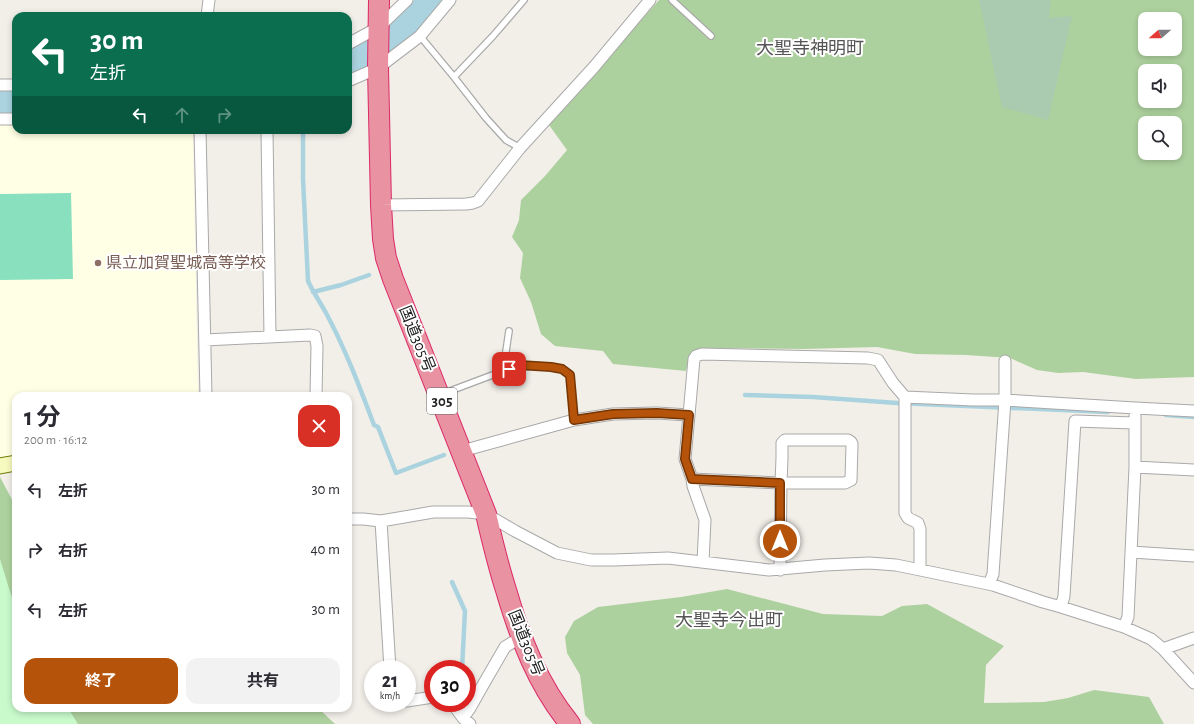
<!DOCTYPE html>
<html lang="ja">
<meta charset="utf-8">
<style>
body{margin:0;font-family:"Alegreya Sans","Noto Sans JP",sans-serif;background:#f2f2f3;color:#2b2b33;height:100vh;display:flex;flex-direction:column;font-size:15px;white-space:nowrap}
*{box-sizing:border-box;margin:0}
p{font-size:13px;color:#7c7c81}
.icon{flex:none;width:22px;height:22px;fill:none;stroke:currentColor;stroke-width:2;stroke-linecap:round;stroke-linejoin:round}
.map{position:relative;flex:1;overflow:hidden}
.panel{position:absolute;left:12px;top:392px;width:340px;height:320px;display:flex;flex-direction:column;background:#fff;border-radius:12px;box-shadow:0 2px 6px #0003}
.panel>*{flex:none}
.hud{position:absolute;left:12px;top:12px;width:340px;height:122px;border-radius:12px;box-shadow:0 2px 6px #0003;background:#0b6e4f;color:#fff;overflow:hidden}
.needle{width:26px;rotate:250deg}
.buttons{position:absolute;left:1138px;top:12px;display:grid;gap:8px}
.buttons a{display:grid;place-items:center;width:44px;height:44px;border-radius:8px;background:#fff;box-shadow:0 2px 6px #0003;font-size:20px}
.speed{position:absolute;left:364px;top:660px;display:flex;gap:8px;font-size:20px;font-weight:700;text-align:center}
.speed>*{display:grid;place-content:center;width:52px;height:52px;border-radius:50%;background:#fff;box-shadow:0 2px 6px #0003;line-height:1}
.speed small{font-size:10px;font-weight:400}
.speed .limit{border:6px solid #d22;background:#fff;color:#111}
.pin{position:absolute;display:grid;place-items:center;width:34px;height:34px;color:#fff;margin:-17px;border-radius:8px;box-shadow:0 2px 6px #0006}
.me{position:absolute;width:44px;margin:-22px;rotate:0deg;stroke-linejoin:round;filter:drop-shadow(0 0 3px #0008)}
.turn{display:flex;align-items:center;gap:14px;height:84px;padding:0 12px;font-size:18px}
.turn .icon{width:52px;height:52px;stroke-width:2.5}
.turn b{display:block;font-size:28px;line-height:34px}
.lanes{display:flex;align-items:center;height:38px;padding:0 12px;background:#0003;justify-content:center;gap:20px;direction:ltr}
.lanes .off{opacity:.35}
.round{display:grid;place-items:center;flex:none;width:42px;height:42px;border-radius:12px;background:#f2f2f3}
.summary{display:flex;align-items:center;justify-content:space-between;height:68px;padding:0 12px}
h1{font-size:24px;font-weight:700;line-height:30px}
.cta{display:flex;gap:8px;margin-top:auto;padding:8px 12px}
.cta a{flex:1;height:46px;border-radius:12px;background:#b45309;color:#fff;font-size:16px;font-weight:700;line-height:46px;text-align:center}
.cta a+a{background:#f2f2f3;color:#2b2b33}
ul{padding:0;list-style:none}
li{display:flex;align-items:center;gap:12px;height:60px;padding:0 12px}
li div{flex:1}
li b{display:block;font-size:15px}
li em{font-style:normal}
.map>svg:first-child{display:block}
.education{fill:#ffffe5}
.forest{fill:#add19e;fill-rule:evenodd}
.cemetery{fill:#aacbaf}
.park{fill:#c8facc}
.pitch{fill:#88e0be}
.lines{fill:none;stroke-linecap:round;stroke-linejoin:round}
.stream{stroke:#aad3df;stroke-width:4.5}
.river{stroke:#aad3df;stroke-width:26}
.lane-casing{stroke:#a9a9a9;stroke-width:8}
.street-casing{stroke:#a9a9a9;stroke-width:13}
.secondary-casing{stroke:#707d05;stroke-width:17}
.highway-casing{stroke:#dc2a67;stroke-width:22}
.lane{stroke:#fff;stroke-width:5.5}
.street{stroke:#fff;stroke-width:11}
.secondary{stroke:#f7fabf;stroke-width:15}
.highway{stroke:#e892a2;stroke-width:20}
.route-casing{stroke:#753606;stroke-width:10}
.route{stroke:#b45309;stroke-width:7}
.education-dot{fill:#8d6e63;stroke:#fff;stroke-width:1.5}
.labels{text-anchor:middle;dominant-baseline:central;stroke-width:4;stroke-linejoin:round;paint-order:stroke}
.shield{fill:#fff;stroke:#646464;stroke-width:1}
.shield-label{font-size:15px;font-weight:bold;fill:#222}
.education-label{font-size:16px;fill:#785e54;stroke:#fff;text-anchor:start}
.street-label{font-size:16px;fill:#222;stroke:#fff}
.quarter-label{font-size:18px;fill:#555;stroke:#fff}
</style>
<div class="map">
<svg width="1194" height="724" viewBox="0 0 1194 724">
<rect width="100%" height="100%" fill="#f2efe9"/>
<path class="education" d="M 0,123 L 16,123 L 16,130 L 193,130 L 198,396 L 16,396 L 16,456 L 0,458 Z"/>
<path class="forest" d="M 659,0 L 1194,0 L 1194,377 L 1136,379 L 1083,372 L 1058,373 L 1037,370 L 1010,358 L 966,355 L 915,354 L 877,347 L 804,349 L 701,348 L 690,357 L 686,371 L 613,364 L 603,351 L 555,346 L 541,334 L 531,302 L 520,278 L 523,253 L 512,237 L 519,220 L 521,200 L 545,176 L 567,150 L 549,125 ZM 1145,19 L 1175,19 L 1175,49 L 1145,49 ZM 1145,71 L 1175,71 L 1175,101 L 1145,101 ZM 1145,123 L 1175,123 L 1175,153 L 1145,153 Z
M 0,477 L 16,507 L 16,708 L 318,708 L 335,724 L 0,724 Z
M 727,589 L 823,614 L 882,616 L 902,606 L 927,604 L 1004,646 L 986,665 L 984,703 L 1044,702 L 1068,698 L 1094,690 L 1149,697 L 1164,724 L 593,724 L 585,715 L 580,675 L 567,653 L 565,637 L 574,621 L 598,607 L 681,597 Z"/>
<path class="cemetery" d="M 979,0 L 1051,0 L 1049,18 L 1072,16 L 1048,120 L 1002,107 Z"/>
<path class="park" d="M 0,559 L 16,611 L 16,708 L 68,708 L 78,724 L 0,724 Z"/>
<path class="pitch" d="M 71,193 L 73,279 L 0,280 L 0,194 Z"/>
<g class="lines">
<path class="stream" d="M 303,130 L 303,179 L 308,281 C 313,292 320,302 326,313 C 345,348 360,388 374,425 L 378,427 L 396,473 L 444,455
M 313,292 L 341,285 L 369,275
M 745,395 L 813,397 L 897,403 L 1108,412
M 1166,415 L 1194,417
M 452,582 L 465,611 L 462,669"/>
<path class="river" d="M 348,61 L 386,42 L 415,18 L 432,0
M 0,104 L 16,104"/>
<g class="lane-casing">
<path id="lane" d="M 672,0 L 711,36
M 420,36 L 454,77
M 520,148 L 506,140 L 486,118 L 454,77 L 493,36 L 524,0
M 509,331 L 505,358 L 509,369
M 442,394 L 519,365 L 551,367 L 562,369 L 570,375 L 574,420"/>
</g>
<g class="street-casing">
<path id="street" d="M 207,16 L 209,0
M 348,44 L 379,27 L 407,0
M 348,81 L 378,68 L 420,36 L 450,0
M 0,85 L 16,85
M 0,119 L 16,119
M 200,130 L 206,396
M 267,130 L 270,337
M 381,205 L 466,204 L 473,203 L 478,201 L 520,148 L 594,67 L 650,0
M 205,340 L 310,335 L 315,336 L 317,346 L 316,396
M 905,397 L 905,513 L 908,518 L 918,523 L 920,529 L 920,570
M 689,415 L 685,459 L 692,479 L 693,486 L 705,520 L 703,562
M 462,451 L 574,420 L 613,414 L 657,413 L 689,415 L 694,359 L 696,356 L 702,354 L 868,358 L 878,360 L 893,383 L 905,397 L 973,400 L 1005,400 L 1135,408 L 1194,411
M 1135,467 L 1194,470
M 692,479 L 781,483 L 845,483 L 851,480 L 852,444 L 851,442 L 848,440 L 785,440 L 782,443 L 782,458 L 781,483 L 780,570
M 348,519 L 363,519 L 381,521 L 433,512 L 468,512 L 486,514 L 515,531 L 557,553 L 591,560 L 614,560 L 668,558 L 769,570 L 825,565 L 869,563 L 896,565 L 993,585 L 1043,602 L 1061,607 L 1124,627 L 1151,639 L 1163,649 L 1194,683
M 381,521 L 390,669
M 1131,552 L 1194,556
M 989,584 L 993,574 L 1005,400 L 1005,361
M 1061,607 L 1064,596 L 1075,421 L 1134,423
M 1124,627 L 1128,617 L 1135,467 L 1135,416
M 1163,649 L 1194,638
M 407,701 L 433,697
M 452,703 L 463,718 L 470,724
M 463,718 L 470,708 L 483,685 L 505,647 L 521,637"/>
</g>
<g class="secondary-casing">
<path id="secondary" d="M 0,466 L 16,463"/>
</g>
<g class="highway-casing">
<path id="highway" d="M 379,0 L 378,68 L 381,205 L 383,239 L 386,258 L 393,279 L 486,514 C 492,540 498,565 506,590 C 520,638 538,685 570,724"/>
</g>
<use href="#lane" class="lane"/>
<use href="#street" class="street"/>
<use href="#secondary" class="secondary"/>
<use href="#highway" class="highway"/>
</g>
<g class="lines">
<g class="route-casing">
<path id="route" d="M 509,369 L 519,365 L 551,367 L 562,369 L 570,375 L 574,420 L 613,414 L 657,413 L 689,415 L 685,459 L 692,479 L 780,483 L 780,541"/>
</g>
<use href="#route" class="route"/>
</g>
<circle class="education-dot" cx="98" cy="263" r="4"/>
<g class="labels">
<rect class="shield" x="427" y="388" width="30" height="26" rx="3"/>
<g class="shield-label">
<text x="442" y="401">305</text>
</g>
<g class="education-label">
<text x="106" y="263">県立加賀聖城高等学校</text>
</g>
<g class="street-label">
<text transform="translate(417 339) rotate(68)">国道305号</text>
<text transform="translate(526 643) rotate(68)">国道305号</text>
</g>
<g class="quarter-label">
<text x="810" y="49">大聖寺神明町</text>
<text x="729" y="621">大聖寺今出町</text>
</g>
</g>
</svg>
<div class="buttons">
<a><svg class="needle" viewBox="-14 -14 28 28"><path d="M0-13l5 13h-10z" fill="#e53935"/><path d="M0 13l5-13h-10z" fill="#7c7c81"/></svg></a>
<a><svg class="icon" aria-label="sound" viewBox="0 0 24 24"><path d="M4 9h4l5-4v14l-5-4H4zM17 9q2 3 0 6"/></svg></a>
<a><svg class="icon" aria-label="search" viewBox="0 0 24 24"><circle cx="10" cy="10" r="6"/><path d="M15 15l6 6"/></svg></a>
</div>
<div class="speed"><div>21<small>km/h</small></div><div class="limit">30</div></div>
<div class="pin" style="left:509px;top:369px;background:#d93025"><svg class="icon" aria-label="arrive" viewBox="0 0 24 24"><path d="M6 21V4h12l-3 4 3 4H6"/></svg></div>
<svg class="me" style="left:780px;top:541px" viewBox="-20 -20 40 40"><circle r="17" fill="#b45309" stroke="#fff" stroke-width="3"/><path d="M0-11L8 9 0 5-8 9z" fill="#fff"/></svg>
<div class="hud">
<div class="turn"><svg class="icon" aria-label="left" viewBox="0 0 24 24"><path d="M17 20v-9H6M10 6l-5 5 5 5"/></svg><div><b>30 m</b>左折</div></div>
<div class="lanes"><svg class="icon" aria-label="left" viewBox="0 0 24 24"><path d="M17 20v-9H6M10 6l-5 5 5 5"/></svg><svg class="icon off" aria-label="ahead" viewBox="0 0 24 24"><path d="M12 20V5M6 11l6-6 6 6"/></svg><svg class="icon off" aria-label="right" viewBox="0 0 24 24"><path d="M7 20v-9h11M14 6l5 5-5 5"/></svg></div>
</div>
<section class="panel">
<div class="summary"><div><h1>1 分</h1><p>200 m · 16:12</p></div><a class="round" style="background:#d93025;color:#fff"><svg class="icon" aria-label="close" viewBox="0 0 24 24"><path d="M6 6l12 12M18 6L6 18"/></svg></a></div>
<ul>
<li><svg class="icon" aria-label="left" viewBox="0 0 24 24"><path d="M17 20v-9H6M10 6l-5 5 5 5"/></svg><div><b>左折</b></div><em>30 m</em></li>
<li><svg class="icon" aria-label="right" viewBox="0 0 24 24"><path d="M7 20v-9h11M14 6l5 5-5 5"/></svg><div><b>右折</b></div><em>40 m</em></li>
<li><svg class="icon" aria-label="left" viewBox="0 0 24 24"><path d="M17 20v-9H6M10 6l-5 5 5 5"/></svg><div><b>左折</b></div><em>30 m</em></li>
</ul>
<div class="cta"><a>終了</a><a>共有</a></div>
</section>
</div>
